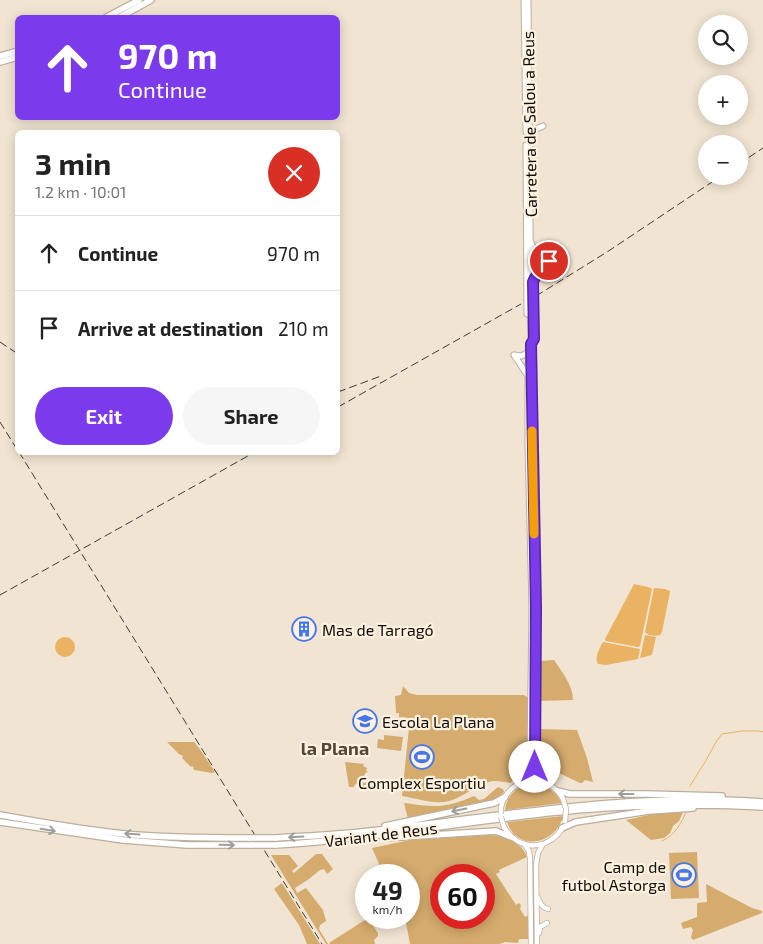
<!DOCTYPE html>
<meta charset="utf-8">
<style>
body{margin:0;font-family:"Exo 2",sans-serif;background:#f6f6f6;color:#222;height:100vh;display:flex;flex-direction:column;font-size:19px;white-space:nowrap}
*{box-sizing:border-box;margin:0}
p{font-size:16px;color:#767676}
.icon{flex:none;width:28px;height:28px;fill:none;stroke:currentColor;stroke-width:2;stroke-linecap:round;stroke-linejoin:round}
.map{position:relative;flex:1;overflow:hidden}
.panel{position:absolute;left:15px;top:130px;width:325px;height:325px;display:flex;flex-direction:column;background:#fff;border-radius:8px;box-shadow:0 2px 12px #0003}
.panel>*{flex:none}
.banner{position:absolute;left:15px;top:15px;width:325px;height:105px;border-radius:8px;box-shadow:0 2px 12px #0003;background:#7c3aed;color:#fff;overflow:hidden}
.buttons{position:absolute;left:698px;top:15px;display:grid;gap:10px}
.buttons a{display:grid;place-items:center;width:50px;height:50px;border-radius:50%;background:#fff;box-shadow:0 2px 12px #0003;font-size:25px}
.speed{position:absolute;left:355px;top:864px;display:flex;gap:10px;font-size:25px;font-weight:700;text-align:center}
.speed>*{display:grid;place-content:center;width:65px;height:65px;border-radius:50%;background:#fff;box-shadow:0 2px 12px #0003;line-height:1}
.speed small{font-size:12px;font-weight:400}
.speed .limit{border:8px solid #d22;background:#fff;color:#111}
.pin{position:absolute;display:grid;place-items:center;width:42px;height:42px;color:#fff;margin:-21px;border:2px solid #fff;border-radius:50%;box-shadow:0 1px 5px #0007}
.me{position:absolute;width:55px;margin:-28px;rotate:0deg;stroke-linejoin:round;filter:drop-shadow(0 0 4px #0008)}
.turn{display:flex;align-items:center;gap:18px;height:105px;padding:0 20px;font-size:22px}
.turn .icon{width:65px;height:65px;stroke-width:2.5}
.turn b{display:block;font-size:35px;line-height:42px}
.round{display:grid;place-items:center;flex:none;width:52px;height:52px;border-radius:26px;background:#f6f6f6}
.headline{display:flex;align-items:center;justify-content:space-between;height:85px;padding:0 20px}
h1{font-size:30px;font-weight:700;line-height:38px}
.primary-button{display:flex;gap:10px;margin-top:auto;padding:10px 20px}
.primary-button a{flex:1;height:58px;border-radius:30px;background:#7c3aed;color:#fff;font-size:20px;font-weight:700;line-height:58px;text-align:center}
.primary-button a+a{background:#f6f6f6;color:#222}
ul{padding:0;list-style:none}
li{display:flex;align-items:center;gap:15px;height:75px;padding:0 20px;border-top:1px solid #e0e0e0}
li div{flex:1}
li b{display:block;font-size:19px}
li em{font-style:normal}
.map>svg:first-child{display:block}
.green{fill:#d5ab6e;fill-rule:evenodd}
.water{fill:#e9b363}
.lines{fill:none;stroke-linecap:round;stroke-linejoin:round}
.stream{stroke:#e9b363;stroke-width:1}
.primary-casing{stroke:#bcaf9e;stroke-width:6}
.trunk-casing{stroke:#bcaf9e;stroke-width:7}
.motorway-casing{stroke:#bcaf9e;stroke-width:8}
.primary{stroke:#fff;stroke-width:4.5}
.trunk{stroke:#fff;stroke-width:5}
.motorway{stroke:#fff;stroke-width:5.5}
.rail{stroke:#403a32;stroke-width:1;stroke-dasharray:8 4;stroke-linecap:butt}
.primary-bridge-casing{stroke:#bcaf9e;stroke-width:6;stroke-linecap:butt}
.motorway-bridge-casing{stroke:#bcaf9e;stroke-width:8;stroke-linecap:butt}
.primary-bridge{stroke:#fff;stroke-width:4.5}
.motorway-bridge{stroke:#fff;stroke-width:5.5}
.oneway{stroke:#9f9e9b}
.route-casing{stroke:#51269a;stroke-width:12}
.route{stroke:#7c3aed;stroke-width:9}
.slow{stroke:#f59e0b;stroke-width:9}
.labels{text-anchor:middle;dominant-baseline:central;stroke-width:4.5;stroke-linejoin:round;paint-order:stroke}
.street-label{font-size:16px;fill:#100c06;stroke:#fff1df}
.poi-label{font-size:16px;fill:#100c06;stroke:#fff1df;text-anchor:start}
.neighbourhood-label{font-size:18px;font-weight:bold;fill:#524738;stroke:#fff1df}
</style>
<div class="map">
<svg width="763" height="944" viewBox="0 0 763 944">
<rect width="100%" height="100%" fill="#f1e4d2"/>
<path class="green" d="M 554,660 C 562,672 573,685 573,700 L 538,701 L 539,661 Z
M 403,686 L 409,693 L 417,695 L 524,695 L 528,698 L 528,740 L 526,757 L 526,769 L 522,776 L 510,783 C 505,782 500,781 495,781 C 478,782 465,797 449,801 C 434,805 417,798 402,796 L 410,718 L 399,717 L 399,713 L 396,713 L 395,696 L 401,695 Z
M 538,729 L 577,730 L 587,758 L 593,782 L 585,780 L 582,783 L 580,783 L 561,774 L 557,772 L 552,774 L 548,779 C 533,767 541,756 540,741 C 540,737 538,734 538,729 Z
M 384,735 L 403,737 L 401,751 L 377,748 L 378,739 L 384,740 Z
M 167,742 L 194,742 L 199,748 L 215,772 L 212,773 L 194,770 L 193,769 L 194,768 L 192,766 L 191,767 L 182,758 L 183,756 L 179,754 Z
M 345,762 L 364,764 L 363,766 L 365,767 L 366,765 L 365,767 L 367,768 L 366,771 L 368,772 L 365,773 L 363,783 L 373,783 L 373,784 L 370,785 L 364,785 L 363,789 L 360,788 L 360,785 L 355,784 L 354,787 L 349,787 Z
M 533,783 C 547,785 555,791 562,803 L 505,810 C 507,794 518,785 533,783 Z
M 498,787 L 503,789 L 504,792 L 494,801 L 408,819 L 404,803 C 435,807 444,809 474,796 L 479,800 L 484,799 Z
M 683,812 L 679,821 L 673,826 L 670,833 L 664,838 L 651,840 L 626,820 L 658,813 Z
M 563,816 C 556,845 517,852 507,822 Z
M 489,835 C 503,835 523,843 527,857 L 501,869 L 499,870 L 500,872 L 496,874 L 516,905 L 519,903 L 521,905 L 520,909 L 525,917 L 529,915 L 528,939 L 519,939 L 518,943 L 505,942 L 500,944 L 410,944 L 405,918 L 409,918 L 409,875 L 384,875 L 372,848 L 410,840 ZM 441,875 L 484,875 L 484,918 L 441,918 Z
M 697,852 L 699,898 L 671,899 L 669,853 Z
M 316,854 L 322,854 L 333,869 L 327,874 L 324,869 L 320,870 L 309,879 L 295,888 L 297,893 L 306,888 L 323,910 L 326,921 L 320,925 L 319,929 L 328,944 L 326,944 L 271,855 L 289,855 L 298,866 L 292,871 L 294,873 Z
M 282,883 L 320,944 L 307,944 L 299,925 L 274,889 Z
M 706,884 L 752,908 L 762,911 L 762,913 L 693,940 L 691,937 L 693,930 L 691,927 L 683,929 L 681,923 L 697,917 L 697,903 L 707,902 Z
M 368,918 L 378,933 L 378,936 L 374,940 L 375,944 L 330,944 L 329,943 Z"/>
<path class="water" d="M 634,584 L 648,587 L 652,589 L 640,646 L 638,647 L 606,641 L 605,639 Z
M 654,588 L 665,589 L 670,591 L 670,592 L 662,632 L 660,635 C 656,637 647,635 645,632 Z
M 645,635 L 656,637 L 652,655 L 640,658 Z
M55 647a10 10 0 1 1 20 0a10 10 0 1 1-20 0Z
M 603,642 L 640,649 L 638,659 L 606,665 L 598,664 C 594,657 600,648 603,642 Z"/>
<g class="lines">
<path class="stream" d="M 690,786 L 705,762 L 716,742 L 722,734 L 742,731 L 758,731 L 763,732
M 662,841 C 675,835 681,824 686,812"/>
<g class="primary-casing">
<path id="primary" d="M 535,758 C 535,768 537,774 542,781
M 524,781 L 529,772 L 530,758
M 501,807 C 509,775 548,771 563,799
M 504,827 C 518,852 549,851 563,827
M 523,843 L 529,851 L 530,859 L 531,944
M 538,898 C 540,904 542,907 548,909
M 539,933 L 540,927 L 547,923
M 537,944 L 536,865 L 538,853 L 543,844"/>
</g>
<g class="trunk-casing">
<path id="trunk" d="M 524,0 L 526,132
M 528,0 L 532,444 L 536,607 L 535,758
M 529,136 L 534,130 L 543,126
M 526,145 L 527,314
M 531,242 C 532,245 533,248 535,251 C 540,259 549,253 549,266 C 542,275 535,270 533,284
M 514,355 L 528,376
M 514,355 L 522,356 L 528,352
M 528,363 L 528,444 L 532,608 L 530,758"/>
</g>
<g class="motorway-casing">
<path id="motorway" d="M 105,18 L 139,0
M 118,18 L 151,0
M 0,56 L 18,51
M 0,62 L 18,57
M 558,791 L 570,794 L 646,794 L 722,796
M 0,815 C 41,822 83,830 125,834 C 167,838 209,838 251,838
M 0,822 L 123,840 L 187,845 L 252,845
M 385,826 L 494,803 L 505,797
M 562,828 L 576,822 L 649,811 L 693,808
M 275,838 C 306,836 338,835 370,831 C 501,816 630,792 763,802
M 385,838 L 496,831 L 511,837
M 275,845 C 377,839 476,819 577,810 C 639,805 701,803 763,807"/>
</g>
<use href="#primary" class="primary"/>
<use href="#trunk" class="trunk"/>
<use href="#motorway" class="motorway"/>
<path class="rail" d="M 739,164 L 763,148
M 536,296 L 607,252 L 721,176
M 0,342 L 18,354
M 338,392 L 381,376
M 338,407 L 521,304
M 0,422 L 18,451
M 19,452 L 322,944
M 0,595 L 255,452"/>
<g class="primary-bridge-casing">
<path id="primary-bridge" d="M 563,799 L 566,809 L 565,821
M 501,814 L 501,807
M 501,817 L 504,827"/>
</g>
<g class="motorway-bridge-casing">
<path id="motorway-bridge" d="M 251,838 L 275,838
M 252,845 L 275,845"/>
</g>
<use href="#primary-bridge" class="primary-bridge"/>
<use href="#motorway-bridge" class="motorway-bridge"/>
</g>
<defs><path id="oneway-shaft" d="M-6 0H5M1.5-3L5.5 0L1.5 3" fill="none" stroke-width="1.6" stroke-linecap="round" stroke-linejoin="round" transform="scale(1.25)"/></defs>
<g class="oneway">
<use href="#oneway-shaft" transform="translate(626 794) rotate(180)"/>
<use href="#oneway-shaft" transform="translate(459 810) rotate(168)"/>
<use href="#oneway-shaft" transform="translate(48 830) rotate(9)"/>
<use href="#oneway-shaft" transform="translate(132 834) rotate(-176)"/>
<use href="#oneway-shaft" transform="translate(296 837) rotate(177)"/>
<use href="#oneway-shaft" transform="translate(227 845) rotate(1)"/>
</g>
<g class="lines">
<g class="route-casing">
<path id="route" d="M 535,767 L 536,607 L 531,344 L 534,339 L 533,282 C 538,267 549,275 549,261"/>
</g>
<use href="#route" class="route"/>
<path class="slow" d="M 532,431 L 534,534"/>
</g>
<defs>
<g id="building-ring" transform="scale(1.25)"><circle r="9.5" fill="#fff1df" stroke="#4677e9" stroke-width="1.5"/><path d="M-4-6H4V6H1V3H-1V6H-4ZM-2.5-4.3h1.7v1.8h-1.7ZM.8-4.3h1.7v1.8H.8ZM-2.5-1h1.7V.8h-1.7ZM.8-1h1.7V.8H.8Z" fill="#4677e9"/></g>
<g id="school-ring" transform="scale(1.25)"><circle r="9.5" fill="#fff1df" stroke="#4677e9" stroke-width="1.5"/><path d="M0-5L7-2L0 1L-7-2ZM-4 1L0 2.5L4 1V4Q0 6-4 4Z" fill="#4677e9"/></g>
<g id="stadium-ring" transform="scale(1.25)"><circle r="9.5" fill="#fff1df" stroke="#4677e9" stroke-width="1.5"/><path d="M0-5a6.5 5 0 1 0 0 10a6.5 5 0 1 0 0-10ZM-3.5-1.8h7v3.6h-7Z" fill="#4677e9"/></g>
</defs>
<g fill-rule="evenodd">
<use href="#building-ring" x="304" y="629"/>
<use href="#school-ring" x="365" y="721"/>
<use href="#stadium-ring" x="422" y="757"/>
<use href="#stadium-ring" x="684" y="875"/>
</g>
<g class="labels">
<g class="street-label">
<text transform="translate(529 124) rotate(-91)">Carretera de Salou a Reus</text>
<text transform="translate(381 834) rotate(-7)">Variant de Reus</text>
</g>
<g class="poi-label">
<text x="322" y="629">Mas de Tarragó</text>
<text x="382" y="721">Escola La Plana</text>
<text x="422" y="782" text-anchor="middle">Complex Esportiu</text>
<text x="666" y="866" text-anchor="end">Camp de<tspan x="666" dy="18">futbol Astorga</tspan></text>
</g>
<g class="neighbourhood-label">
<text x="335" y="748">la Plana</text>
</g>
</g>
</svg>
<div class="buttons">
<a><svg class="icon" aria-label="search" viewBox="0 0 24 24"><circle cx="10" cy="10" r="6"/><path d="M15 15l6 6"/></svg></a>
<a>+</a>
<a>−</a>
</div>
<div class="speed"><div>49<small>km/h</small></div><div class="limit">60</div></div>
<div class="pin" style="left:549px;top:261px;background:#d93025"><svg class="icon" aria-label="arrive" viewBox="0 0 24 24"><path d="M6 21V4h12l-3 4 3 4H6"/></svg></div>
<svg class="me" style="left:535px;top:767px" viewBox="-20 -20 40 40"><circle r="19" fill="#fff"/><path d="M0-13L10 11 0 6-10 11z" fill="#7c3aed"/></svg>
<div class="banner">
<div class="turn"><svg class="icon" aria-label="ahead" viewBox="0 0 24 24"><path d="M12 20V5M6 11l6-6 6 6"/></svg><div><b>970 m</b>Continue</div></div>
</div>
<section class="panel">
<div class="headline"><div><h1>3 min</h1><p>1.2 km · 10:01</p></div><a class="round" style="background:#d93025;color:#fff"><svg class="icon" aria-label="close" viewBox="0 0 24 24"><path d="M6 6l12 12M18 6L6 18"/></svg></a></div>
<ul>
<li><svg class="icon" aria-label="ahead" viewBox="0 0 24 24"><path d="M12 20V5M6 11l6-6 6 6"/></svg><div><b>Continue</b></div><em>970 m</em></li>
<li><svg class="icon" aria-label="arrive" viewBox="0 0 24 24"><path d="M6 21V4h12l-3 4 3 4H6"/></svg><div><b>Arrive at destination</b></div><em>210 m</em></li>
</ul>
<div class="primary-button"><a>Exit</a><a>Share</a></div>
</section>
</div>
